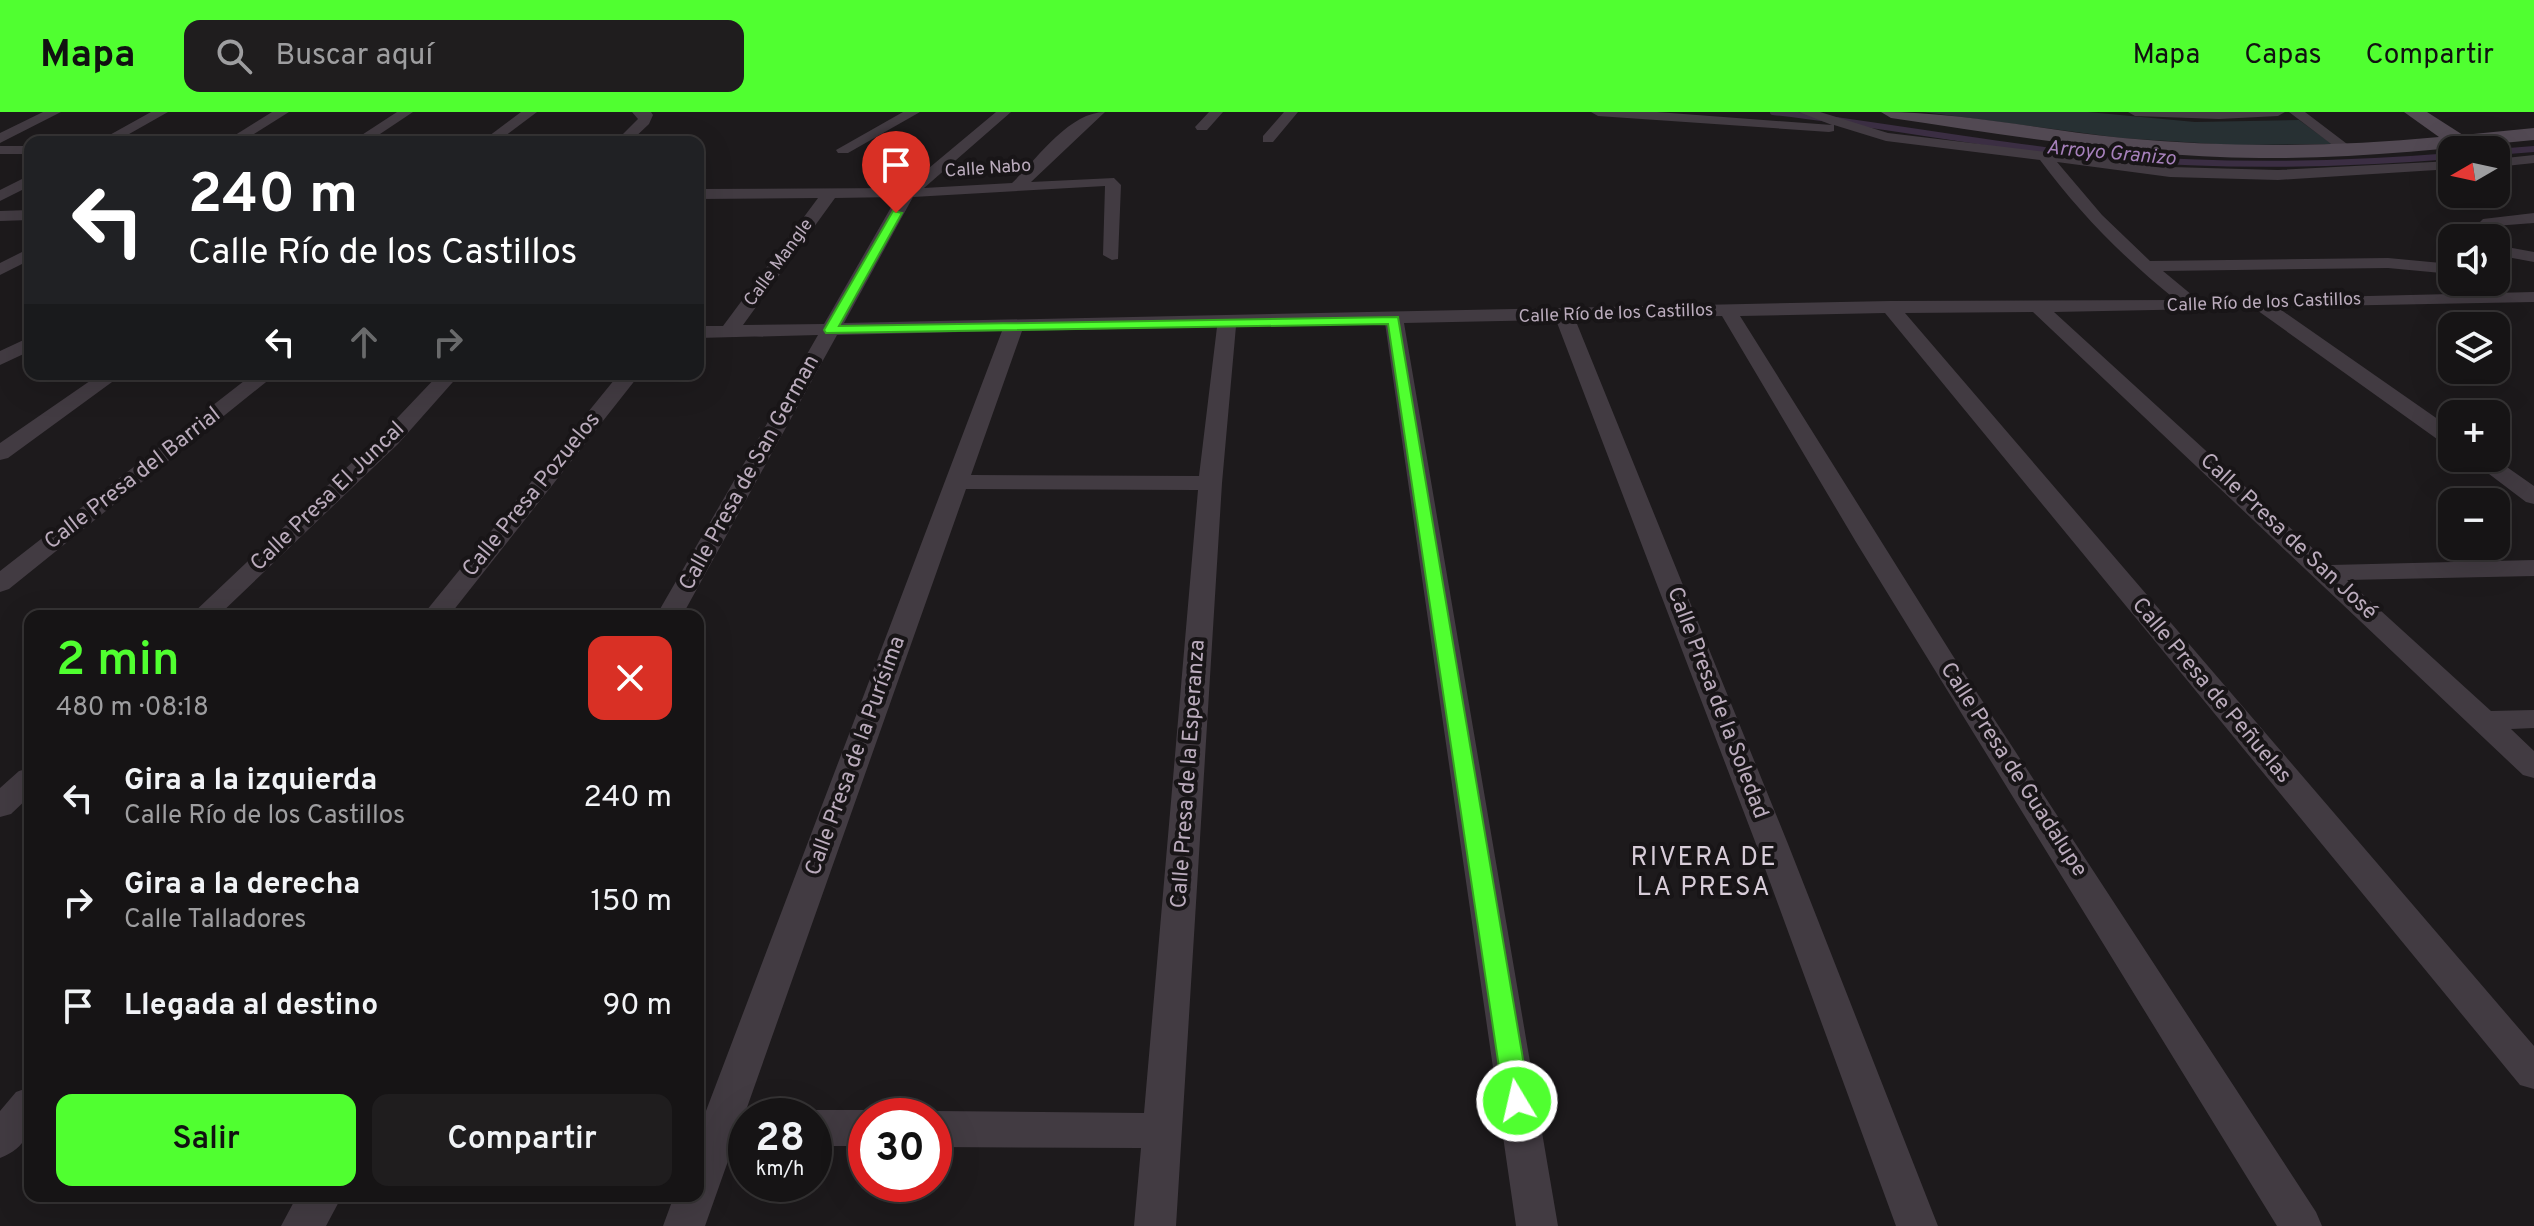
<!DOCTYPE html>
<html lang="es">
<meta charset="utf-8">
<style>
body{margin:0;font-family:Overpass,sans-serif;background:#1f1d1e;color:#f1f3f6;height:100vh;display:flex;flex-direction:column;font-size:30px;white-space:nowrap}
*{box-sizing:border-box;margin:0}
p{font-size:26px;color:#9e9ea0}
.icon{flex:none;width:44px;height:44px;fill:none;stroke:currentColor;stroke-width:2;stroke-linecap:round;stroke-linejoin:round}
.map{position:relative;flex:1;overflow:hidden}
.drawer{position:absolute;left:24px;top:498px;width:680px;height:592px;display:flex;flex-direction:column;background:#161415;border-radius:16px;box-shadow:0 8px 32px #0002,0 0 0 2px #353334}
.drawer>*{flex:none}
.top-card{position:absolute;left:24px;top:24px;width:680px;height:244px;border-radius:16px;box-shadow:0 8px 32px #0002,0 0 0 2px #353334;background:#202124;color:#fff;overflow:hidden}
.needle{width:52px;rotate:261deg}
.fabs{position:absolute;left:2438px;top:24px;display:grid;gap:16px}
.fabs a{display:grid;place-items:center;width:72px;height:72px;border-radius:16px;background:#161415;box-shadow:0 8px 32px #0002,0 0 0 2px #353334;font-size:40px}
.speed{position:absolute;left:728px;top:986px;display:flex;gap:16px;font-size:40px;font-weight:700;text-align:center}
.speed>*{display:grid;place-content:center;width:104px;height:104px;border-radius:50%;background:#161415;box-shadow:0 8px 32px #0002,0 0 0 2px #353334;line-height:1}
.speed small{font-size:20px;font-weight:400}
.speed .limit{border:12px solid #d22;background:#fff;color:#111}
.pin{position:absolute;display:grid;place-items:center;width:68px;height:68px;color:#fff;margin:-82px -34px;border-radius:50% 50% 50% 0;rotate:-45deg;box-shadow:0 0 8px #0007}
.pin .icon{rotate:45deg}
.me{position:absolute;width:88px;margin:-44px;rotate:351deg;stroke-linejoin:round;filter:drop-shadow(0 0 6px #0008)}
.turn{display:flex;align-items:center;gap:28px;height:168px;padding:0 32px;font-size:36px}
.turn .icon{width:104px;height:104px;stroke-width:2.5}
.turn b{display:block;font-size:56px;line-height:68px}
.lanes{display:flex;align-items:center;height:76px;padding:0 32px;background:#0003;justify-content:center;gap:40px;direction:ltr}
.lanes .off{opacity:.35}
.round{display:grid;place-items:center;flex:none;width:84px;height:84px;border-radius:16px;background:#1f1d1e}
.headline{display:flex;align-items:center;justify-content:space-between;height:136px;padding:0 32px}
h1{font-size:48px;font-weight:600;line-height:60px;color:#50ff30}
.button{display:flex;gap:16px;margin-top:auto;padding:16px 32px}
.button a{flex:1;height:92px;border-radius:16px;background:#50ff30;color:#111;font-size:32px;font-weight:600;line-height:92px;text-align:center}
.button a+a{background:#1f1d1e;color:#f1f3f6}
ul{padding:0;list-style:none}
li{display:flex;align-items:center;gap:24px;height:104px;padding:0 32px}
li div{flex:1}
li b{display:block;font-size:30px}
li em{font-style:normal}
header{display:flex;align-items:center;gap:48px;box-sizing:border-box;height:112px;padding:0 40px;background:#50ff30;color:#111}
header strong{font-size:38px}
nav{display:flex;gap:44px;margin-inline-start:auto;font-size:28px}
.search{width:560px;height:72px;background:#1f1d1e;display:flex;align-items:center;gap:20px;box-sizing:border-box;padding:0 28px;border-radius:16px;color:#9e9ea0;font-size:30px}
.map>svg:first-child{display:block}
.green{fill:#273033}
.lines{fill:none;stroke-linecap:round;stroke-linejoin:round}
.stream{stroke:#3b2e43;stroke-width:6}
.street{fill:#423b42;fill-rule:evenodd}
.secondary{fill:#524953;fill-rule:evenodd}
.route{fill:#50ff30;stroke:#34a61f;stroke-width:2}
.labels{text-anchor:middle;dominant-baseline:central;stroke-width:8;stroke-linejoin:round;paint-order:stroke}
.far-street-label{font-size:18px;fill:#bbacbd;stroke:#181517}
.far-water-label{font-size:20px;font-style:italic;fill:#a680bb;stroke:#181517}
.street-label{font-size:22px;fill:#bbacbd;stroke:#181517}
.quarter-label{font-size:26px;letter-spacing:2px;fill:#d8cdd9;stroke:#181517}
</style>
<header>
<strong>Mapa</strong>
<div class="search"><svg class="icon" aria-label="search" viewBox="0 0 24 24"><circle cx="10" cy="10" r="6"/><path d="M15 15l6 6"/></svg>Buscar aquí</div>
<nav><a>Mapa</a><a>Capas</a><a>Compartir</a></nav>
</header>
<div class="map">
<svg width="2534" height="1114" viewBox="0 0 2534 1114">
<rect width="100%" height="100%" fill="#1d1a1c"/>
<path class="green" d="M 1923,0 L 2088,0 L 2195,10 L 2299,8 L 2332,32 L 2231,33 L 2121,26 Z"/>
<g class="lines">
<path class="stream" d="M 1773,0 C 1888,13 2002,36 2117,46 C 2229,55 2341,53 2452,44
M 2496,40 L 2534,37"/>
<path class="street" d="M 43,0 L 61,0 L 0,31 L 0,21 Z
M 151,0 L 168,0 L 115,30 L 97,30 Z
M 272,0 L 289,0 L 241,30 L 224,30 Z
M 397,0 L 413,0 L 368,30 L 351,30 Z
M 521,0 L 537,0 L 497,30 L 481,30 Z
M 632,0 L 651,0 L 653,3 L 649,12 L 630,30 L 615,30 L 638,7 Z
M 903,0 L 920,0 L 848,41 L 838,41 L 836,38 Z
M 996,0 L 1011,0 L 924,76 L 1012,71 C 1036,48 1069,0 1105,0 L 1031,70 L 1114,66 L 1121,73 L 1118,147 L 1112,148 L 1103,143 L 1105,74 L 913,85 L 844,211 L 1890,189 L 2176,188 C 2125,147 2080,102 2040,48 L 1886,29 L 1834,13 L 1834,19 L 1829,20 L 1598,4 L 1591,0 L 1657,0 L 1832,13 L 1799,0 L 1820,0 L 1888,21 L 2170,55 L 2278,58 L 2452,49 L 2452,57 L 2278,68 L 2170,65 L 2057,50 L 2102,103 L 2150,149 L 2388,146 L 2452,152 L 2452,162 L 2388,156 L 2163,159 L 2198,188 L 2534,180 L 2534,190 L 2277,195 L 2452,317 L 2452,334 L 2444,332 L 2254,196 L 2054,200 L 2331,453 L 2534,448 L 2534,464 L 2347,468 L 2491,599 L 2534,598 L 2534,616 L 2511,617 L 2534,639 L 2534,666 L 2523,663 L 2033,200 L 1905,201 L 2534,934 L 2534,977 L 2520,973 L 1885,201 L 1740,204 L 1953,544 L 2316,1100 L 2322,1114 L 2277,1114 L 1856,430 L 1722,204 L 1575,207 L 1788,732 L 1938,1114 L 1896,1114 L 1756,732 L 1556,208 L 1404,211 L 1558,1114 L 1516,1114 L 1385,211 L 1236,214 L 1222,371 L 1176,1114 L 1134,1114 L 1141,1036 L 934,1035 L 934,1004 L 921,1004 L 934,999 L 1144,1001 L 1198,378 L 966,377 L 705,1114 L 663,1114 L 674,1084 L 698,1084 L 698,1020 L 1002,219 L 837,223 L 682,504 L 656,504 L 818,223 L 698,226 L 698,214 L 723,214 L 818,86 L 698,87 L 698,77 L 905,76 ZM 897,85 L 824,212 L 743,213 L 835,86 ZM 1217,215 L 1199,364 L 971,363 L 1022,219 Z
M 1209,0 L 1223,0 L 1207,18 L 1197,18 L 1195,15 Z
M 1284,0 L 1298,0 L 1273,30 L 1263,30 L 1263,24 Z
M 2128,0 L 2285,0 L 2278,4 L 2219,7 L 2135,4 Z
M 2289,0 L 2305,0 L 2355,38 L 2348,42 L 2343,41 Z
M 0,34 L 30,34 L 30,42 L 0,42 Z
M 2534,43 L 2534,51 L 2496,55 L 2496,47 Z
M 30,63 L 30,74 L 0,89 L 0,78 Z
M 30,98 L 30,108 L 0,109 L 0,99 Z
M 2534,101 L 2534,111 L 2494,114 L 2482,126 L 2464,126 L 2483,107 Z
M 2496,133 L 2534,140 L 2534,150 L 2496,143 Z
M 30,136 L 30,148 L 0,163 L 0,151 Z
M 30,225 L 30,239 L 0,253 L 0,239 Z
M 100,262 L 123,262 L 8,346 L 0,348 L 0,331 Z
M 253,262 L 276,262 L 9,477 L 0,480 L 0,459 Z
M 439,262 L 460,262 L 398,332 L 218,504 L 190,504 L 382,322 Z
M 619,262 L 640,262 L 449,504 L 422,504 Z
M 2468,346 L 2494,346 L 2534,374 L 2534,392 L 2526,390 Z
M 30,656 L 30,684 L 11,702 L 0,705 L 0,676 L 19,659 Z
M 30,975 C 30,1008 36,1032 0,1046 L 0,999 L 16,980 Z
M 814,998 L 866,998 L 880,1004 L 866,1004 L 866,1034 L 814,1034 L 814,1004 L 800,1004 Z
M 297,1084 L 342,1084 L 326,1114 L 281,1114 Z"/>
<path class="secondary" d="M 1881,0 C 1962,0 2042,18 2123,26 C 2229,36 2333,35 2439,25 L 2404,0 L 2427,0 L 2463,23 L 2534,16 L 2534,28 C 2443,37 2352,47 2260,46 C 2136,45 2013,24 1891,6 Z"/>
</g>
<path class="route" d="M 893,99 L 902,101 L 839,214 L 1398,205 L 1530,989 L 1526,996 L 1517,1000 L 1508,996 L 1504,989 L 1388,212 L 826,221 L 824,218 Z"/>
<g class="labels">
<g class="far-street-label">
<text transform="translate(988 57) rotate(-4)">Calle Nabo</text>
<text transform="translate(779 151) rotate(-54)">Calle Mangle</text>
<text transform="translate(2264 191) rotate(-2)">Calle Río de los Castillos</text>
<text transform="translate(1616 202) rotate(-2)">Calle Río de los Castillos</text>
</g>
<g class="far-water-label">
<text transform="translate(2111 42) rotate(5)">Arroyo Granizo</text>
</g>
<g class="street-label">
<text transform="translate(750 361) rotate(-61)">Calle Presa de San German</text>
<text transform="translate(133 367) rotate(-38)">Calle Presa del Barrial</text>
<text transform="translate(532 383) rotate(-51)">Calle Presa Pozuelos</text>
<text transform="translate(328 385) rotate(-44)">Calle Presa El Juncal</text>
<text transform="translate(2288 425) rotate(43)">Calle Presa de San José</text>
<text transform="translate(2211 579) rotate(50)">Calle Presa de Peñuelas</text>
<text transform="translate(1717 591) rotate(69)">Calle Presa de la Soledad</text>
<text transform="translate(856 644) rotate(-70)">Calle Presa de la Purísima</text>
<text transform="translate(2013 658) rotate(57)">Calle Presa de Guadalupe</text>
<text transform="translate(1189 662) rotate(-86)">Calle Presa de la Esperanza</text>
</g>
<g class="quarter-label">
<text x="1704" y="746">RIVERA DE<tspan x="1704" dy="30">LA PRESA</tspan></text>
</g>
</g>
</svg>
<div class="fabs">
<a><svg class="needle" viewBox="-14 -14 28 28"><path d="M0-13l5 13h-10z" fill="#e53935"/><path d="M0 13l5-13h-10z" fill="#9e9ea0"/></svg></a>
<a><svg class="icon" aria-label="sound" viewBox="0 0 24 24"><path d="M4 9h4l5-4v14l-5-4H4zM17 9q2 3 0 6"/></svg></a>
<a><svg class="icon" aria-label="layers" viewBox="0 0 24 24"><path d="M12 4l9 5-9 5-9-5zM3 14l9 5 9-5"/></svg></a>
<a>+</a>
<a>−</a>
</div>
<div class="speed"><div>28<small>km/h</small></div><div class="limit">30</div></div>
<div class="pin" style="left:896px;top:101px;background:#d93025"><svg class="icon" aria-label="arrive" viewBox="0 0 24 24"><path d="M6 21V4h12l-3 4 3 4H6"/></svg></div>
<svg class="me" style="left:1517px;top:989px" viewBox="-20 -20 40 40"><circle r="17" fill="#50ff30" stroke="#fff" stroke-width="3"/><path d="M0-11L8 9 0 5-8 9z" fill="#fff"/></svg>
<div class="top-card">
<div class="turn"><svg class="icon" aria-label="left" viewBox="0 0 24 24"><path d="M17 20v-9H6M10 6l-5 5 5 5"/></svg><div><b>240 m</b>Calle Río de los Castillos</div></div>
<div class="lanes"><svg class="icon" aria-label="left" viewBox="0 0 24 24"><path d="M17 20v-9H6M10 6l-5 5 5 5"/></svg><svg class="icon off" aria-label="ahead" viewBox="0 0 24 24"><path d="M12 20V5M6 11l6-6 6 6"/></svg><svg class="icon off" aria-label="right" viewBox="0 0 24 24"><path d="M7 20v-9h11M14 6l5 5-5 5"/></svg></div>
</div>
<section class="drawer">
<div class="headline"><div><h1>2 min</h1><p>480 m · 08:18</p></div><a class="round" style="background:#d93025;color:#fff"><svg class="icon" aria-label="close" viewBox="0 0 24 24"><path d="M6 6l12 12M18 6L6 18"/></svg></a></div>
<ul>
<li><svg class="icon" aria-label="left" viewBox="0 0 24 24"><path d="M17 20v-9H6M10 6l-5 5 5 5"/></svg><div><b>Gira a la izquierda</b><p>Calle Río de los Castillos</p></div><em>240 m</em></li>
<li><svg class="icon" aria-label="right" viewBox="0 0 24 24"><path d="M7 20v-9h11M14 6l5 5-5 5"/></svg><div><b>Gira a la derecha</b><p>Calle Talladores</p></div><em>150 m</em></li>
<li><svg class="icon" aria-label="arrive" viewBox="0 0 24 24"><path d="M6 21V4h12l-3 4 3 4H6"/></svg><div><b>Llegada al destino</b></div><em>90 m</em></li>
</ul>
<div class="button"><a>Salir</a><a>Compartir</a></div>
</section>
</div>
